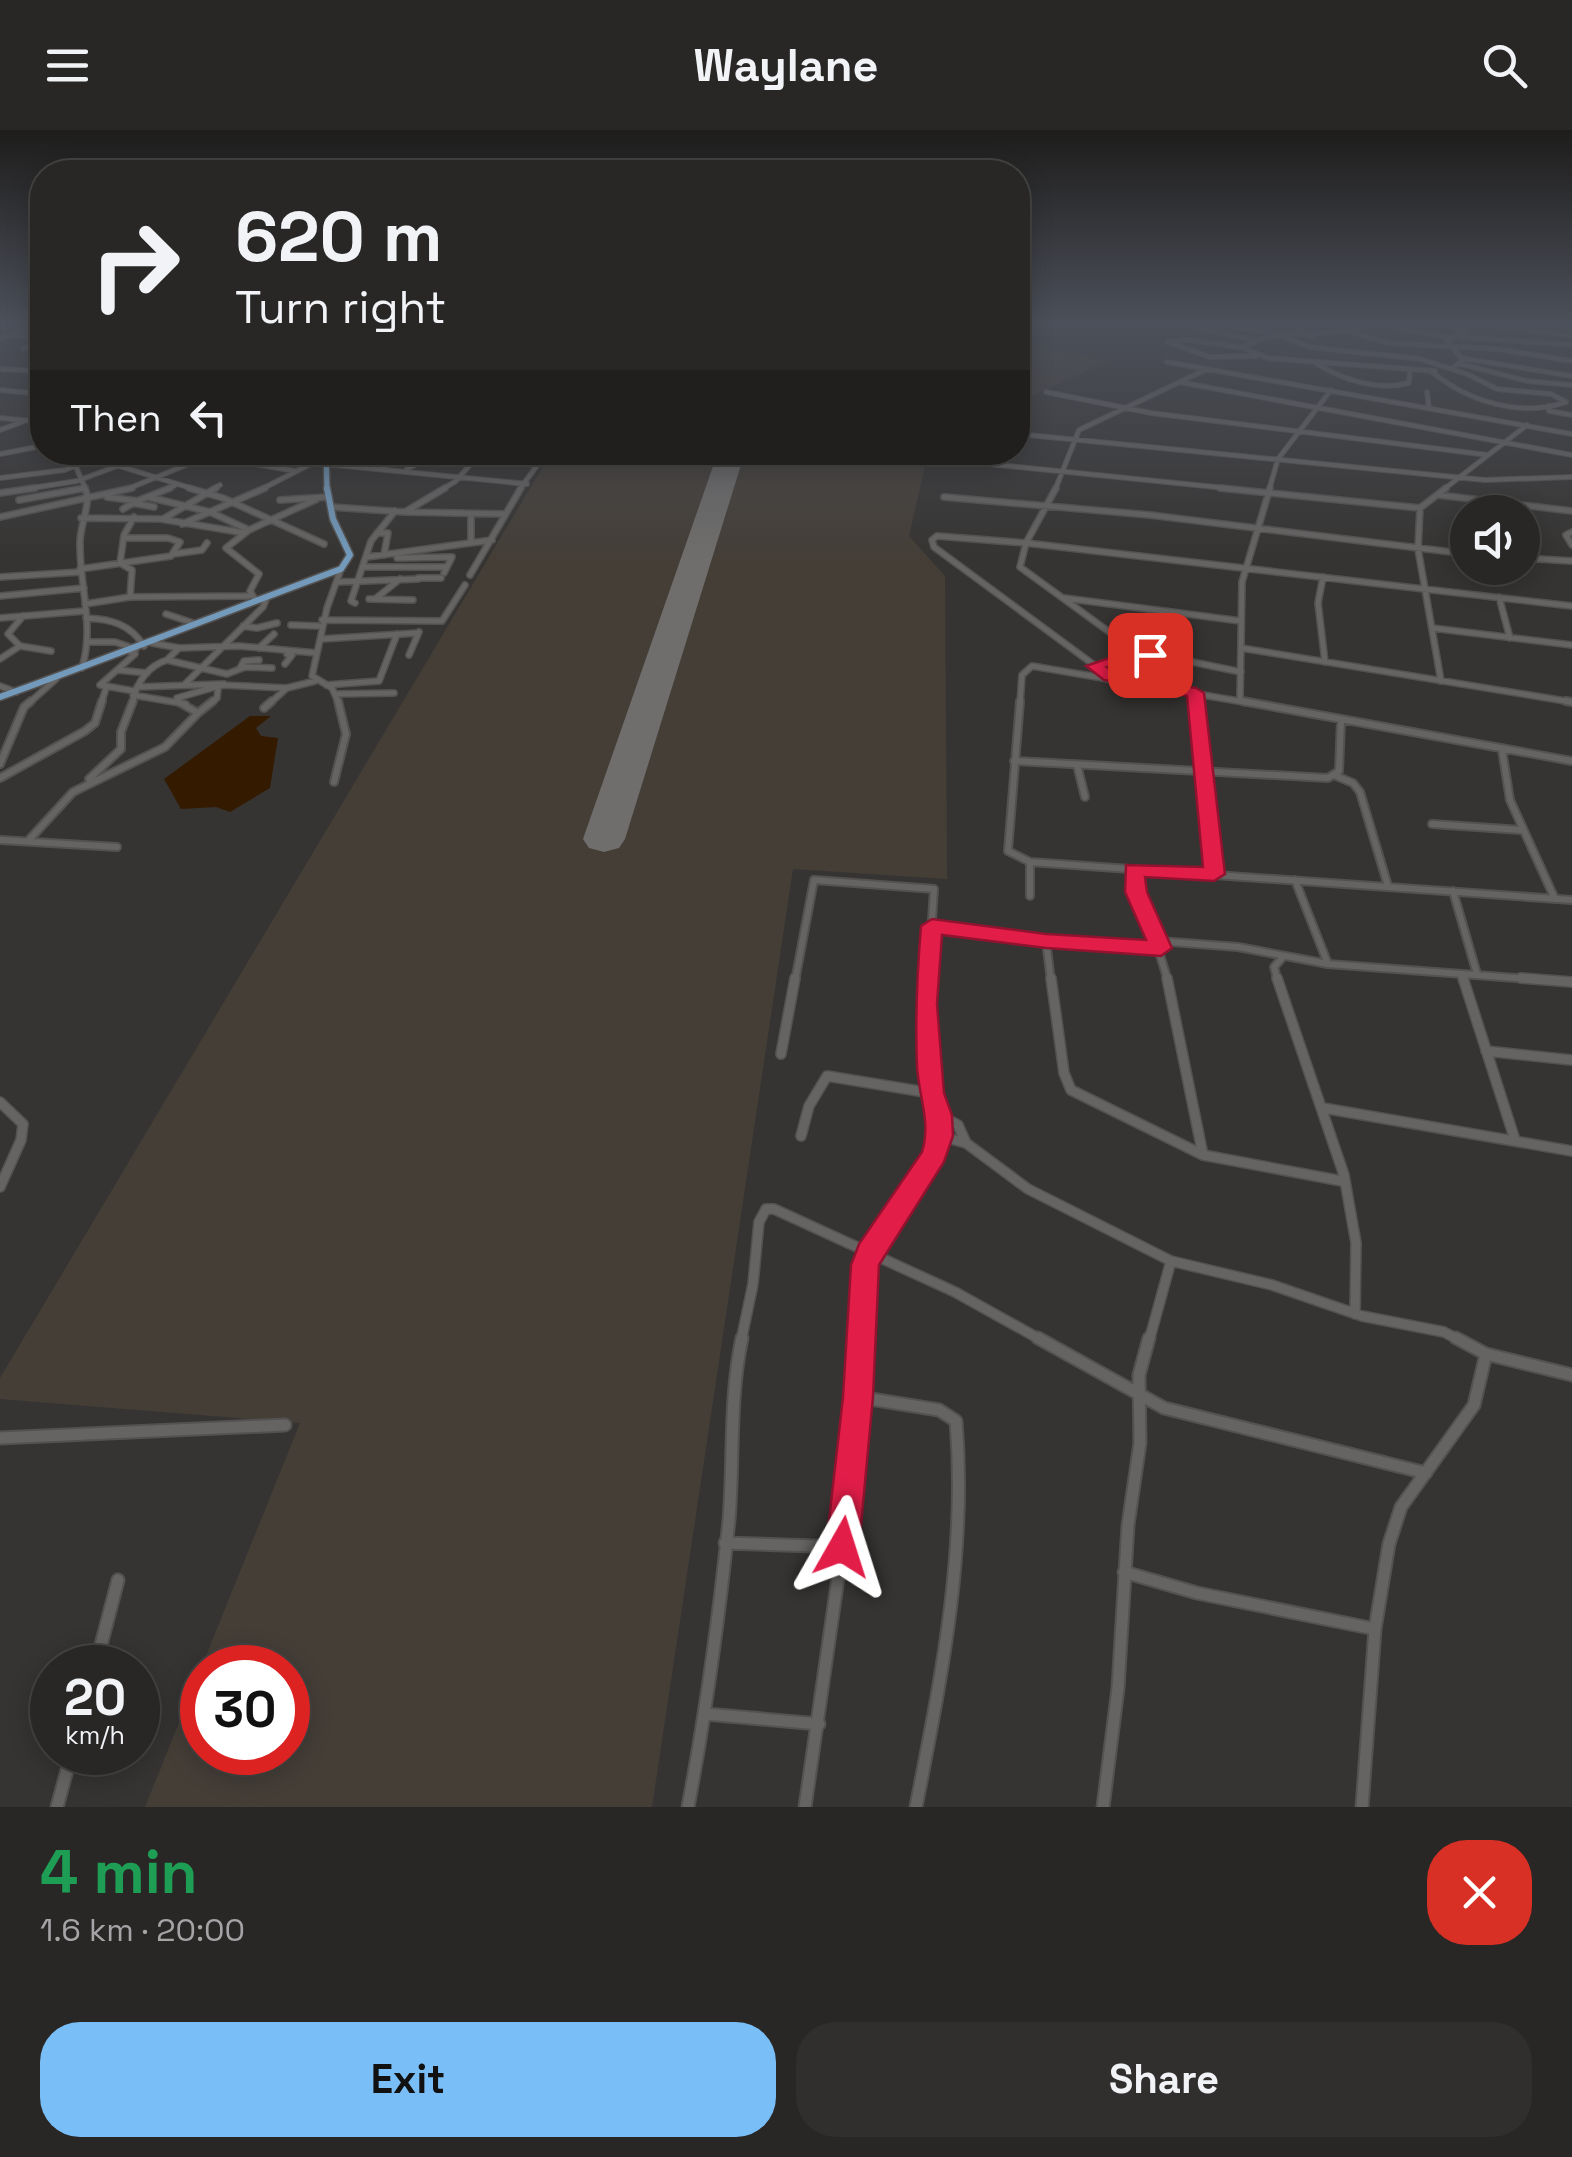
<!DOCTYPE html>
<meta charset="utf-8">
<style>
body{margin:0;font-family:"Space Grotesk",sans-serif;background:#302f2e;color:#f1f3f6;height:100vh;display:flex;flex-direction:column;font-size:38px;white-space:nowrap}
*{box-sizing:border-box;margin:0}
p{font-size:32px;color:#a5a5a7}
.icon{flex:none;width:55px;height:55px;fill:none;stroke:currentColor;stroke-width:2;stroke-linecap:round;stroke-linejoin:round}
.map{position:relative;height:1677px;overflow:hidden}
.side{display:flex;flex-direction:column;background:#282726;flex:1}
.side>*{flex:none}
.top-card{position:absolute;left:30px;top:30px;width:1000px;height:305px;border-radius:40px;box-shadow:0 5px 25px #0003,0 0 0 2px #444443;background:#282726;color:#f1f3f6;overflow:hidden}
.tools{position:absolute;left:1450px;top:365px;display:grid;gap:20px}
.tools a{display:grid;place-items:center;width:90px;height:90px;border-radius:50%;background:#282726;box-shadow:0 5px 25px #0003,0 0 0 2px #444443;font-size:50px}
.speed{position:absolute;left:30px;top:1515px;display:flex;gap:20px;font-size:50px;font-weight:700;text-align:center}
.speed>*{display:grid;place-content:center;width:130px;height:130px;border-radius:50%;background:#282726;box-shadow:0 5px 25px #0003,0 0 0 2px #444443;line-height:1}
.speed small{font-size:25px;font-weight:400}
.speed .limit{border:15px solid #d22;background:#fff;color:#111}
.pin{position:absolute;display:grid;place-items:center;width:85px;height:85px;color:#fff;margin:-42px;border-radius:20px;box-shadow:0 5px 15px #0006}
.me{position:absolute;width:110px;margin:-55px;rotate:6deg;stroke-linejoin:round;filter:drop-shadow(0 0 8px #0008)}
.turn{display:flex;align-items:center;gap:35px;height:210px;padding:0 40px;font-size:45px}
.turn .icon{width:130px;height:130px;stroke-width:2.5}
.turn b{display:block;font-size:70px;line-height:85px}
.then{display:flex;align-items:center;height:95px;padding:0 40px;background:#0003;gap:20px;font-size:38px}
.round{display:grid;place-items:center;flex:none;width:105px;height:105px;border-radius:40px;background:#302f2e}
.summary{display:flex;align-items:center;justify-content:space-between;height:170px;padding:0 40px}
h1{font-size:60px;font-weight:600;line-height:75px;color:#1e9e55}
.primary-button{display:flex;gap:20px;margin-top:auto;padding:20px 40px}
.primary-button a{flex:1;height:115px;border-radius:40px;background:#7abef8;color:#111;font-size:40px;font-weight:600;line-height:115px;text-align:center}
.primary-button a+a{background:#302f2e;color:#f1f3f6}
header{display:flex;justify-content:space-between;align-items:center;height:130px;padding:0 40px;background:#282726;font-size:45px;font-weight:600}
.map>svg:first-child{display:block}
.built{fill:#443e37;fill-rule:evenodd}
.water{fill:#341b00}
.lines{fill:none;stroke-linecap:round;stroke-linejoin:round}
.runway{fill:#706e6c;fill-rule:evenodd}
.minor-far4-casing{stroke:#545251;stroke-width:6}
.minor-far3-casing{stroke:#545251;stroke-width:8}
.minor-far2-casing{stroke:#545251;stroke-width:10}
.minor-far1-casing{stroke:#545251;stroke-width:12}
.minor-casing{stroke:#545251;stroke-width:15}
.major-far1-casing{stroke:#545251;stroke-width:8}
.major-casing{stroke:#545251;stroke-width:9}
.minor-far4{stroke:#666462;stroke-width:4}
.minor-far3{stroke:#666462;stroke-width:5}
.minor-far2{stroke:#666462;stroke-width:6}
.minor-far1{stroke:#666462;stroke-width:9}
.minor{stroke:#666462;stroke-width:11}
.major-far1{stroke:#739abb;stroke-width:5}
.major{stroke:#739abb;stroke-width:6}
.route{fill:#e11d48;stroke:#92132f;stroke-width:2.5}
</style>
<header><svg class="icon" aria-label="menu" viewBox="0 0 24 24"><path d="M4 6h16M4 12h16M4 18h16"/></svg>Waylane<svg class="icon" aria-label="search" viewBox="0 0 24 24"><circle cx="10" cy="10" r="6"/><path d="M15 15l6 6"/></svg></header>
<div class="map">
<svg width="1572" height="1677" viewBox="0 0 1572 1677">
<rect width="100%" height="100%" fill="#363432"/>
<path class="built" d="M 1018,213 L 1108,231 L 1018,272 Z
M 551,323 L 928,323 L 909,406 L 945,446 L 947,749 L 793,739 L 652,1677 L 145,1677 L 300,1293 L 0,1269 L 0,1248 ZM 202,1538 L 288,1538 L 288,1622 L 202,1622 Z"/>
<path class="water" d="M 250,586 L 271,586 L 256,598 L 261,606 L 278,608 L 270,658 L 230,682 L 216,677 L 181,679 L 164,649 Z"/>
<g class="lines">
<path class="runway" d="M 718,322 L 745,322 L 625,709 L 619,718 L 604,722 L 589,718 L 583,709 Z"/>
<g class="minor-far4-casing">
<path id="minor-far4" d="M 1203,195 L 1194,198 L 1256,210
M 1213,195 L 1272,202 L 1309,217 L 1420,229 L 1467,244 L 1497,259 L 1551,264 L 1566,272 C 1520,288 1468,271 1432,242
M 1288,195 L 1312,207
M 1363,195 C 1326,212 1277,194 1244,218 L 1267,228 L 1435,241
M 1450,195 L 1467,200 L 1447,211 L 1463,230 L 1453,238
M 1491,195 L 1572,206
M 1545,195 L 1572,199
M 1400,199 L 1451,208
M 1351,202 L 1388,213 L 1497,219 L 1572,231
M 15,205 L 42,209
M 1462,207 L 1572,215
M 0,209 L 36,195
M 1244,218 L 1190,210 L 1167,212 L 1210,227 L 1256,226
M 23,219 L 42,209
M 1461,228 L 1572,246
M 1167,232 L 1572,304
M 1316,233 C 1342,250 1378,261 1409,253 L 1410,241
M 1461,234 L 1527,251 L 1572,255
M 0,239 L 42,241
M 1179,252 L 1572,325
M 0,260 L 42,264
M 1046,262 L 1151,283 L 1488,325
M 1427,262 L 1429,278
M 1548,276 L 1549,281 L 1572,285
M 0,288 L 42,292
M 0,300 L 22,292
M 1018,304 L 1485,350 L 1572,347
M 272,322 L 255,334 L 295,341
M 0,324 L 42,316
M 475,330 L 537,335
M 950,330 L 1245,360
M 325,334 L 527,354
M 119,336 L 197,360
M 76,337 L 86,360
M 382,339 L 399,322
M 407,339 L 440,322
M 0,348 L 65,340 L 109,322
M 19,360 L 77,351 L 155,322
M 73,360 L 85,358
M 125,360 L 218,322
M 164,360 L 174,356
M 211,360 L 220,355
M 260,360 L 326,326
M 441,360 L 456,351 L 481,322
M 519,360 L 547,322
M 1055,360 L 1079,300 L 1207,239
M 1269,360 L 1278,329 L 1331,260
M 1443,360 L 1527,295"/>
</g>
<g class="minor-far3-casing">
<path id="minor-far3" d="M 189,358 L 223,368 L 324,414
M 1056,358 L 1026,413 L 1020,437 L 1134,520 L 1241,542
M 1220,358 L 1420,378
M 0,363 L 35,358
M 1439,365 L 1572,381
M 107,367 L 137,371 L 170,358
M 148,367 L 210,382 L 249,400
M 944,367 L 1150,385 L 1468,424
M 19,370 L 85,358
M 280,370 L 328,367
M 133,373 L 154,377
M 331,377 L 405,382 L 445,358
M 123,379 L 137,371
M 405,382 L 505,384
M 471,384 L 471,412
M 0,387 L 132,358
M 81,388 L 163,389 L 216,358
M 161,389 L 245,403
M 182,394 L 265,358
M 1572,402 L 1566,405 L 1572,415
M 377,403 L 388,403 L 384,425
M 173,424 L 202,420 L 207,413
M 367,427 L 492,410
M 397,428 L 452,427 L 444,443
M 1522,428 L 1572,431
M 364,437 L 447,437
M 80,439 L 171,426 L 180,412 L 168,408 L 124,408
M 470,445 L 521,358
M 0,447 L 80,442
M 1323,447 L 1318,473 L 1325,532
M 418,448 L 441,448
M 338,452 L 418,449
M 0,466 L 84,458
M 130,467 L 132,440 L 120,433 L 124,405 L 134,387
M 1499,467 L 1510,508
M 1064,468 L 1241,491
M 369,469 L 413,470
M 375,469 L 400,449
M 256,471 L 250,461 L 259,444 L 226,418 L 249,400 L 317,369
M 355,473 L 351,471 L 371,411 L 395,381
M 85,474 L 130,467 L 250,466
M 166,484 L 196,494
M 23,486 L 8,504 L 20,516 L 51,521
M 0,488 L 84,481
M 86,488 C 111,489 130,494 144,516
M 322,490 L 442,491 L 465,455
M 291,495 L 319,496
M 243,496 L 257,498 L 277,493
M 1432,498 L 1572,515
M 321,509 L 418,503
M 87,512 L 115,512 L 136,519
M 152,513 L 179,518 L 239,516 L 317,523
M 179,518 L 167,530 L 227,544 L 245,537 L 272,538
M 259,518 L 274,504
M 1241,518 L 1572,572
M 129,521 L 135,524 L 100,555 L 134,561
M 409,525 L 419,502
M 0,529 L 20,516
M 285,534 L 292,525 L 287,524
M 1095,536 L 1138,523
M 82,538 C 95,495 79,455 80,412 C 80,394 92,373 85,358
M 240,538 L 244,531 L 259,530
M 118,540 L 147,543
M 1105,543 L 934,417 L 932,410 L 937,406 L 1026,413 L 1572,476
M 1441,551 L 1418,419 L 1420,378 L 1446,358
M 184,555 L 263,477 L 267,467
M 326,555 L 379,551 L 397,504
M 0,556 L 16,562
M 137,557 L 224,554
M 1196,563 L 1197,574
M 335,564 L 394,563
M 133,565 L 186,574
M 177,568 L 222,555 L 287,558 L 315,551
M 1240,570 L 1242,452 L 1270,358
M 28,574 L 56,549
M 101,574 L 106,558
M 132,574 C 136,555 145,537 167,530
M 210,574 L 217,568 L 218,559
M 269,574 L 287,558
M 339,574 L 332,558 L 312,546 L 327,478 L 341,439
M 1020,574 L 1022,545 L 1032,536 L 1256,574"/>
</g>
<g class="minor-far2-casing">
<path id="minor-far2" d="M 1020,571 L 1008,721 L 1030,732 L 1572,770
M 1197,571 L 1214,744
M 1242,571 L 1572,631
M 1566,571 L 1572,572
M 264,578 L 272,571
M 198,583 L 213,571
M 1502,620 L 1510,670 L 1555,769
M 1014,631 L 1328,648 L 1339,641 L 1341,590
M 0,634 L 24,577 L 31,571
M 1077,635 L 1085,667
M 1336,646 L 1353,653 L 1360,662 L 1388,756
M 0,648 L 85,601 L 95,593 L 102,571
M 89,649 L 121,619 L 121,602 L 133,571
M 334,652 L 346,604 L 338,571
M 1432,694 L 1521,700
M 0,710 L 117,717
M 28,711 L 73,662 L 165,617 L 198,583 L 177,571
M 1030,732 L 1030,766
M 1134,740 L 1168,851
M 1295,750 L 1328,834
M 1453,761 L 1477,844
M 932,796 L 1046,811 L 1161,818
M 1046,811 L 1051,851
M 1158,811 L 1238,817 L 1328,834 L 1555,851
M 1462,845 L 1464,851
M 795,851 L 814,750 L 934,759 L 928,851
M 1278,851 L 1274,837 L 1283,827"/>
</g>
<g class="minor-far1-casing">
<path id="minor-far1" d="M 1051,848 L 1064,943 L 1071,960 L 1203,1025
M 1167,848 L 1203,1025 L 1342,1051
M 1277,848 L 1344,1045 L 1356,1113 L 1355,1184
M 1463,848 L 1515,1010
M 1521,848 L 1572,852
M 1486,921 L 1572,930
M 781,924 L 795,848
M 0,972 L 23,994 L 21,1010 L 0,1057
M 1323,978 L 1572,1021
M 939,985 L 958,995 L 966,1013
M 801,1006 L 809,976 L 827,946 L 931,963
M 940,1006 L 966,1013 L 1028,1059 L 1171,1131
M 741,1211 L 753,1154 L 759,1092 L 766,1079 L 774,1079 L 955,1162 L 1043,1211
M 861,1211 L 869,1122 L 935,1024 C 942,999 935,986 931,961 C 925,926 925,884 928,848
M 1149,1211 L 1171,1131 L 1272,1155 L 1362,1186 L 1444,1202 L 1461,1211"/>
</g>
<g class="minor-casing">
<path id="minor" d="M 1038,1208 L 1164,1278 L 1426,1343
M 1456,1208 L 1486,1224 L 1572,1245
M 858,1267 L 939,1280 L 956,1291 C 967,1423 941,1548 916,1677
M 0,1308 L 285,1295
M 725,1413 L 843,1417
M 1124,1442 L 1197,1463 L 1375,1499
M 95,1538 L 118,1450
M 706,1584 L 819,1594
M 57,1677 L 72,1622
M 688,1677 C 706,1582 719,1487 729,1390 C 734,1329 729,1269 742,1208
M 805,1677 L 841,1427 L 861,1208
M 1103,1677 L 1118,1558 L 1128,1395 L 1140,1313 L 1139,1245 L 1149,1208
M 1362,1677 L 1375,1499 L 1389,1414 L 1401,1377 L 1474,1275 L 1486,1224"/>
</g>
<g class="major-far1-casing">
<path id="major-far1" d="M 326,322 L 327,360"/>
</g>
<g class="major-casing">
<path id="major" d="M 0,567 C 115,526 227,481 341,439 L 350,425 L 333,389 L 327,358"/>
</g>
<use href="#minor-far4" class="minor-far4"/>
<use href="#minor-far3" class="minor-far3"/>
<use href="#minor-far2" class="minor-far2"/>
<use href="#minor-far1" class="minor-far1"/>
<use href="#minor" class="minor"/>
<use href="#major-far1" class="major-far1"/>
<use href="#major" class="major"/>
</g>
<linearGradient id="sky" x2="0" y2="1"><stop stop-color="#1e1d1c"/><stop offset="0.45" stop-color="#4c505a"/><stop offset="1" stop-color="#4c505a" stop-opacity="0"/></linearGradient>
<rect width="1572" height="429" fill="url(#sky)"/>
<path class="route" d="M 1138,518 L 1159,525 L 1107,537 L 1115,543 L 1196,558 L 1204,563 L 1225,744 L 1214,751 L 1145,747 L 1147,762 L 1172,818 L 1161,826 L 1046,818 L 942,805 L 937,874 L 944,963 L 952,985 L 953,1006 L 944,1032 L 879,1135 L 873,1267 L 859,1417 L 854,1429 L 842,1434 L 831,1429 L 826,1417 L 843,1267 L 851,1135 L 859,1114 L 922,1022 C 931,992 919,967 917,937 C 915,889 917,844 921,796 L 932,789 L 1046,804 L 1146,810 L 1125,762 L 1126,735 L 1203,737 L 1187,566 L 1104,550 L 1086,536 Z"/>
</svg>
<div class="tools">
<a><svg class="icon" aria-label="sound" viewBox="0 0 24 24"><path d="M4 9h4l5-4v14l-5-4H4zM17 9q2 3 0 6"/></svg></a>
</div>
<div class="speed"><div>20<small>km/h</small></div><div class="limit">30</div></div>
<div class="pin" style="left:1150px;top:525px;background:#d93025"><svg class="icon" aria-label="arrive" viewBox="0 0 24 24"><path d="M6 21V4h12l-3 4 3 4H6"/></svg></div>
<svg class="me" style="left:842px;top:1417px" viewBox="-20 -20 40 40"><path d="M0-17L14 15 0 8-14 15z" fill="#e11d48" stroke="#fff" stroke-width="4"/></svg>
<div class="top-card">
<div class="turn"><svg class="icon" aria-label="right" viewBox="0 0 24 24"><path d="M7 20v-9h11M14 6l5 5-5 5"/></svg><div><b>620 m</b>Turn right</div></div>
<div class="then">Then<svg class="icon" aria-label="left" viewBox="0 0 24 24"><path d="M17 20v-9H6M10 6l-5 5 5 5"/></svg></div>
</div>
</div>
<section class="side">
<div class="summary"><div><h1>4 min</h1><p>1.6 km · 20:00</p></div><a class="round" style="background:#d93025;color:#fff"><svg class="icon" aria-label="close" viewBox="0 0 24 24"><path d="M6 6l12 12M18 6L6 18"/></svg></a></div>
<div class="primary-button"><a>Exit</a><a>Share</a></div>
</section>
